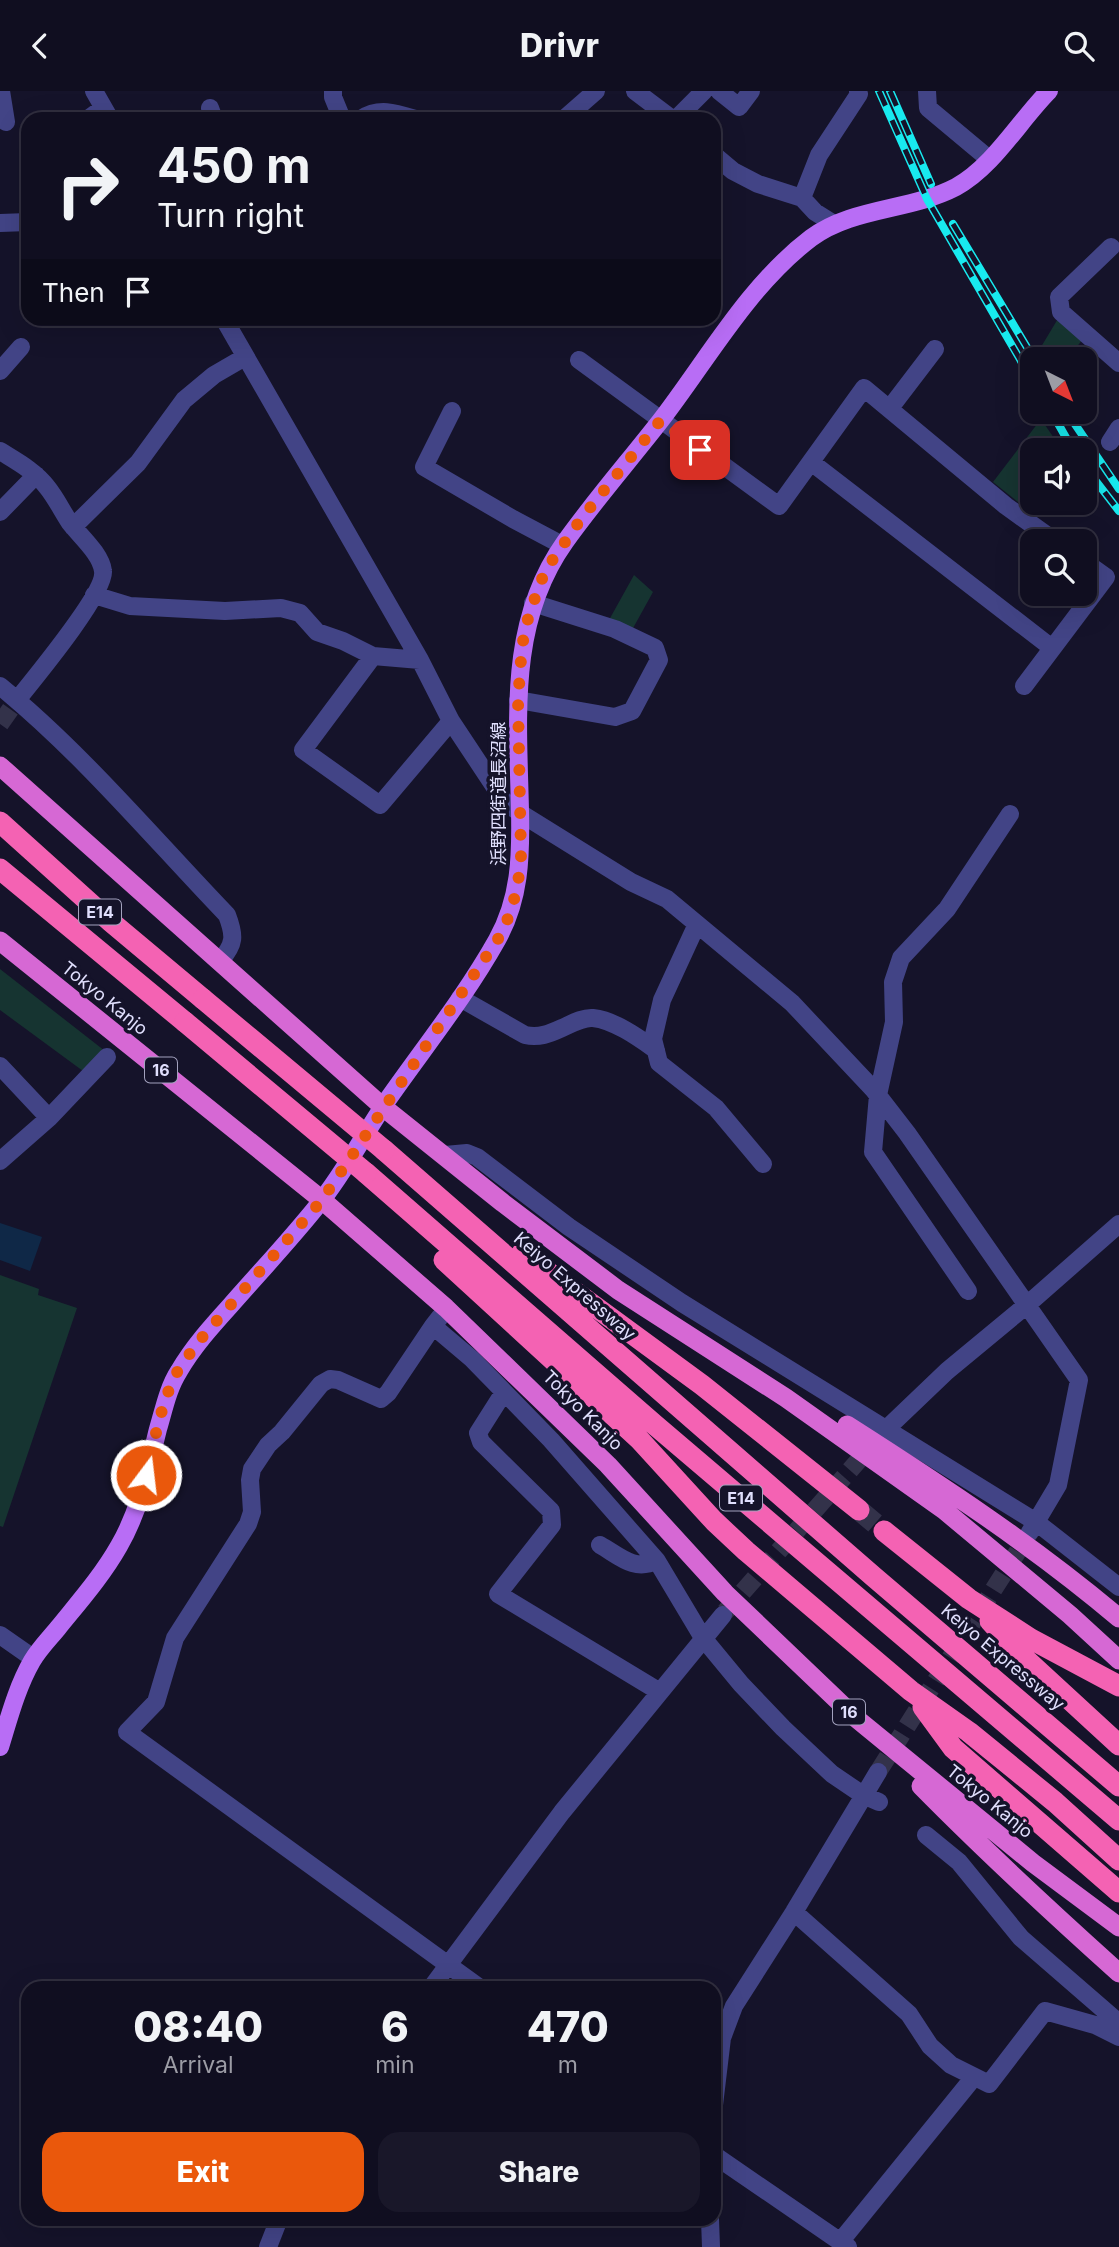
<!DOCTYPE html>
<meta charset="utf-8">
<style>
body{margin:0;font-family:Inter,"Noto Sans JP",sans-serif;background:#191729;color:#f1f3f6;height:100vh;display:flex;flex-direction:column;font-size:26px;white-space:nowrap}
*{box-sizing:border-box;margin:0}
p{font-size:23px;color:#9c9ca5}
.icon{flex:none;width:38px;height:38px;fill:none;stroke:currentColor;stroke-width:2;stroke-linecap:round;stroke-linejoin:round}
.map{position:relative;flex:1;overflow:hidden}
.side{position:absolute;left:21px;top:1890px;width:700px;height:245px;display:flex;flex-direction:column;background:#100e20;border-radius:21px;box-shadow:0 7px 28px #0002,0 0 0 2px #302e3e}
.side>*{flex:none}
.guide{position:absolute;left:21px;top:21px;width:700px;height:214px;border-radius:21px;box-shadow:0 7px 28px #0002,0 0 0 2px #302e3e;background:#100e20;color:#f1f3f6;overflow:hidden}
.needle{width:46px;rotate:138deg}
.buttons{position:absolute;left:1020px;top:256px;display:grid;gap:14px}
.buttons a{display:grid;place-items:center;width:77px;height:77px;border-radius:14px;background:#100e20;box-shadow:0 7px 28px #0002,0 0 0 2px #302e3e;font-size:35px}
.pin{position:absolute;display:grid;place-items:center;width:60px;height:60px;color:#fff;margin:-30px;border-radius:14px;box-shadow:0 4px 10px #0006}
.me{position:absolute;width:77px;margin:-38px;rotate:15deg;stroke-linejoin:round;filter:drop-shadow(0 0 5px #0008)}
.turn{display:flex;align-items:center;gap:24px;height:147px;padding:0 21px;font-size:32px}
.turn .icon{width:91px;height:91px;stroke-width:2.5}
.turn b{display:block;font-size:49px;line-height:60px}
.then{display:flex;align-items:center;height:66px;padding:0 21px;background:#0003;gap:14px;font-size:26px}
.eta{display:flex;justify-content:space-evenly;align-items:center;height:119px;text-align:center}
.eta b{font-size:42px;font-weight:800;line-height:49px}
.button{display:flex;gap:14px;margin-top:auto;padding:14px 21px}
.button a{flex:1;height:80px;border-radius:21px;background:#ea580c;color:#fff;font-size:28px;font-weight:800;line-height:80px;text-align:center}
.button a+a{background:#191729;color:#f1f3f6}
header{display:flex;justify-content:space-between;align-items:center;height:91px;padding:0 21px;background:#100e20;font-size:32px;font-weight:800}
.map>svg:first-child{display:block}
.green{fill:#163431}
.water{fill:#0f2847}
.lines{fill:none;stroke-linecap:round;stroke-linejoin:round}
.minor-tunnel{stroke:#33324a;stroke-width:18;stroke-dasharray:18 9;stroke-linecap:butt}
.motorway-tunnel{stroke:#33324a;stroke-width:21;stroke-dasharray:21 10;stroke-linecap:butt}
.minor{stroke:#424486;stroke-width:18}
.tertiary{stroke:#424486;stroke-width:18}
.primary{stroke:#b86df5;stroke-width:18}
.trunk{stroke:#d668d4;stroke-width:19}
.motorway{stroke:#f462b3;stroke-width:21}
.rail-casing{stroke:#18eaef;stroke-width:8}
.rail{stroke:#15132a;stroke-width:5;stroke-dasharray:16;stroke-linecap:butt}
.motorway-bridge{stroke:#f462b3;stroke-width:21}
.route{stroke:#ea580c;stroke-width:12;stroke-dasharray:0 21.6}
.labels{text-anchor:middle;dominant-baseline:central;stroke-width:7;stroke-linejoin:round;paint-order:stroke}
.shield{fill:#15132a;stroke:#a3a2be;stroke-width:2}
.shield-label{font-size:16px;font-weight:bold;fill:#e0dffd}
.street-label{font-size:18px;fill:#e0dffd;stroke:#15132a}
</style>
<header><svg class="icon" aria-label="back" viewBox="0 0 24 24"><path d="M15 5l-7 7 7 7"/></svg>Drivr<svg class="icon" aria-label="search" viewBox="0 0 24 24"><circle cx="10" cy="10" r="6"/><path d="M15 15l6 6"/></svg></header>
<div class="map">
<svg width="1119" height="2156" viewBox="0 0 1119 2156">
<rect width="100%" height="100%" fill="#15132a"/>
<path class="green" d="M 1059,226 L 1083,248 L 1067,268 L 1049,268 L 1041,256 Z
M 1041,328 L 1062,359 L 1032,359 L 1032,411 L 1034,411 L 1028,419 L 993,391 Z
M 634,484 L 653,501 L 632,539 L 609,529 Z
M 0,878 L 105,960 L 83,980 L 0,919 Z
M 0,1184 L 39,1198 L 38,1204 L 77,1217 L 3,1436 L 0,1435 Z"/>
<path class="water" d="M 0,1132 L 42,1146 L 30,1180 L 0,1169 Z"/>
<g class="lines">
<path class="minor-tunnel" d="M 0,633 L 17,609
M 725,1521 L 873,1353
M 878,1681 L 1030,1441"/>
<path class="motorway-tunnel" d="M 859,1419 L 884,1440"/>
<path class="minor" d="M 1,0 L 6,31
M 94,0 L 110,28
M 333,0 L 333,6 L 342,28
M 635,0 L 672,28
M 719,0 L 739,16 L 751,0
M 927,0 L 928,17 L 989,68
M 210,17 L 214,28
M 88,28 L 103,17
M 361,28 C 379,16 396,22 415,28
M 564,28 L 596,0
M 676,28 L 704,0
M 714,64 L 733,80 L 758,93 L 802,107 L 815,121 L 834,133
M 802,107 L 819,64 L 859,3 L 858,0
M 0,132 L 28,131
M 1111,156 L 1059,206 L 1061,221 L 1119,272
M 224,228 L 420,569 L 451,630 L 504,710 L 520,722 L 631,791 L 667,808 L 792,912 L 873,998 L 907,1042 L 1079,1289 L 1058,1394 L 1030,1441
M 579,269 L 779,415 L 864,297 L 1006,415 L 1055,450
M 0,280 L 21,256
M 890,317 L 935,258
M 452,320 L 424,376 L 513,428 L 562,454
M 1110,351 L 1119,337
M 0,360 C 16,370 35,380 47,396 C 56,407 62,420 70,432 C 81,446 101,463 103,480 C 106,501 33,589 17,609
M 811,371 L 1052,557
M 0,421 L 36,384
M 73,436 L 138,372 L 184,309 L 214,284 L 245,266
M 94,504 L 130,515 L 225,520 L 281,517 L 300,522 L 317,541 L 343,550 L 373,565
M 420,569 L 373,565 L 303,659 L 380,714 L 451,630
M 0,595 C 83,663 153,747 227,824 C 235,845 235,853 220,870
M 1024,595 L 1106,486 L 1085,471
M 518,609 L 615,626 L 632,620 L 659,569 L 655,557 L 615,538 L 533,512
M 697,833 L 662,909 L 653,948 L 659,972 L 716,1017 L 763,1073
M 460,907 L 525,944 C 539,947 549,943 562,937 C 571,933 583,926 593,927 C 614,929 639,947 656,959
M 0,975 L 49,1027
M 445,1064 L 467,1062 L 477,1066 L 569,1136 L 682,1212 L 1036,1431 L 1119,1496
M 0,1070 L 49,1027 L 107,966
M 968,1200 L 873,1061 L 878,1004 L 894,931 L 893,891 L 901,867 L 947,818 L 1010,723
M 440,1226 L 433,1235 L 472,1268 L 551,1349 L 657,1470 L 703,1547 L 741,1593 L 783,1637 L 832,1683 L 863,1704 L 879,1711
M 433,1235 L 388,1302 L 381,1308 L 338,1289 L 330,1288 L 321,1293 L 282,1341 L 268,1354 L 252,1378 L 250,1389 L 252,1421 L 248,1433 L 175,1547 L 156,1611 L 127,1641 L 480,1897
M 504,1301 L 478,1342 L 481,1351 L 551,1420 L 552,1434 L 498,1503 L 660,1601
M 880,1344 L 947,1280 L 1028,1213 L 1119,1133
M 600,1454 C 621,1466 633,1480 657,1470
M 926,1744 L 959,1771 L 1021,1847 L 1119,1932
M 794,1821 L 909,1923 L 930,1955 L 951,1974 L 989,1993 L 1045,1920 L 1095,1934 L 1119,1946
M 431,1897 L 562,1721 L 723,1524
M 714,2014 L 722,1947 L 734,1915 L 794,1821 L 878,1681
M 714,2064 L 848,2156
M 710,2128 L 711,2156
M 840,2151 L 974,1986
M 268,2156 L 279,2128"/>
<path class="tertiary" d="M 0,1544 L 33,1567"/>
<path class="primary" d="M 0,1656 C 9,1627 17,1596 32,1570 C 39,1558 49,1548 58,1537 C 79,1511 102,1485 119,1455 C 140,1419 148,1378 158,1338 C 164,1318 168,1297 179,1280 C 193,1256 211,1236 230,1215 C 259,1182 290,1149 318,1114 C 344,1082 363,1045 386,1011 C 423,958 465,906 497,849 C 520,808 521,766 520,720 C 518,626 508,531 565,451 C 595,409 629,370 661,329 C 708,268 748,195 811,147 C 853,116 910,120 956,96 C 993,76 1020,29 1049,0"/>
<path class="trunk" d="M 0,675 L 383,1016 L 503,1112 L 618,1199 L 786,1307 L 944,1419 L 1070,1524 L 1119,1569
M 0,850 L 322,1109 L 446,1217 L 608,1374 L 725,1502 L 857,1628 L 1033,1772 L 1119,1836
M 847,1334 C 941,1394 1034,1455 1119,1527
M 921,1695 C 985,1760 1051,1821 1119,1882"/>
<path class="motorway" d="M 0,731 L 111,831 L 203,908
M 0,778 L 185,931
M 384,1059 L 874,1486 L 1119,1695
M 366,1082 L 655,1334 L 1119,1729
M 522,1162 L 702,1294 L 859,1419
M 444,1169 L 639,1348 L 714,1430 L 746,1460 L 911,1600 L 969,1641 L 1055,1711 L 1119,1769
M 884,1440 L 969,1508 L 1031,1548 L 1119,1595
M 990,1530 L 1020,1563 L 1119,1654
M 923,1616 L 953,1657 L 1119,1801"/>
<g class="rail-casing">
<path id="rail" d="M 879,0 L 927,108 L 1032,289
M 890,0 L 931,93
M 953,133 L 1034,268
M 1051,320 L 1073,359
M 1066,320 L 1119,398
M 1085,376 L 1119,420"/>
</g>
<use href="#rail" class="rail"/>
<path class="motorway-bridge" d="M 203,908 L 384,1059
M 185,931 L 366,1082"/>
</g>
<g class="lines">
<path class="route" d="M 146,1384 C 154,1353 160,1317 174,1287 C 180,1274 191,1262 199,1250 L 322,1109 L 498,848 L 511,821 L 518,792 L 521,765 L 518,609 L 522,555 L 527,531 L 540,492 L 549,474 L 581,428 L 660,330 L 700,359"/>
</g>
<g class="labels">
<g class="shield">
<rect x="79" y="808.5" width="42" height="25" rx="5"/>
<rect x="145" y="966.5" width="32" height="25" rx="5"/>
<rect x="720" y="1394.5" width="42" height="25" rx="5"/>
<rect x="833" y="1608.5" width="32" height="25" rx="5"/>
</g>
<g class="shield-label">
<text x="100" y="821">E14</text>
<text x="161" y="979">16</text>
<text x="741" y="1407">E14</text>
<text x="849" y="1621">16</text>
</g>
<g class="street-label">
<text transform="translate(498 703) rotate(-90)">浜野四街道長沼線</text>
<text transform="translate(105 907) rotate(39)">Tokyo Kanjo</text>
<text transform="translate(575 1195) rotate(41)">Keiyo Expressway</text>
<text transform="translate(583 1319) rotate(45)">Tokyo Kanjo</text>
<text transform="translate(1003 1566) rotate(40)">Keiyo Expressway</text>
<text transform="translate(990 1710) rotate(39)">Tokyo Kanjo</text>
</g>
</g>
</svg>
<div class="buttons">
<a><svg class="needle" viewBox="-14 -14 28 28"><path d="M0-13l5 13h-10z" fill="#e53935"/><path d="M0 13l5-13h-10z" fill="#9c9ca5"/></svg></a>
<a><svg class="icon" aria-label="sound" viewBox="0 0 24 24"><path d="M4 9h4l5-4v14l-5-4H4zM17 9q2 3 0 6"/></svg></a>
<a><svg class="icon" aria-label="search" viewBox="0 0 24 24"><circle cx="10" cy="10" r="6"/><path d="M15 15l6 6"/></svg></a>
</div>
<div class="pin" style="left:700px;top:359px;background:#d93025"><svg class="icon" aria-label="arrive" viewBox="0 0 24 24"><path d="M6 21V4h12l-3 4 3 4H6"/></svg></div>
<svg class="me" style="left:146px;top:1384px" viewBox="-20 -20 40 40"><circle r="17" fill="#ea580c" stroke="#fff" stroke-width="3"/><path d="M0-11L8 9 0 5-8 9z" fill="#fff"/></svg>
<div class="guide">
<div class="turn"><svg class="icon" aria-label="right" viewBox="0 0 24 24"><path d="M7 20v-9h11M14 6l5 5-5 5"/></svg><div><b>450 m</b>Turn right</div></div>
<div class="then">Then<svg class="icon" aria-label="arrive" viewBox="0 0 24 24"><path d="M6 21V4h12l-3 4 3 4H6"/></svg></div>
</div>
<section class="side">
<div class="eta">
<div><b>08:40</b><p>Arrival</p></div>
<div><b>6</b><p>min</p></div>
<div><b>470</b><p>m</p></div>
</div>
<div class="button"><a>Exit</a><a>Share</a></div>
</section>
</div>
